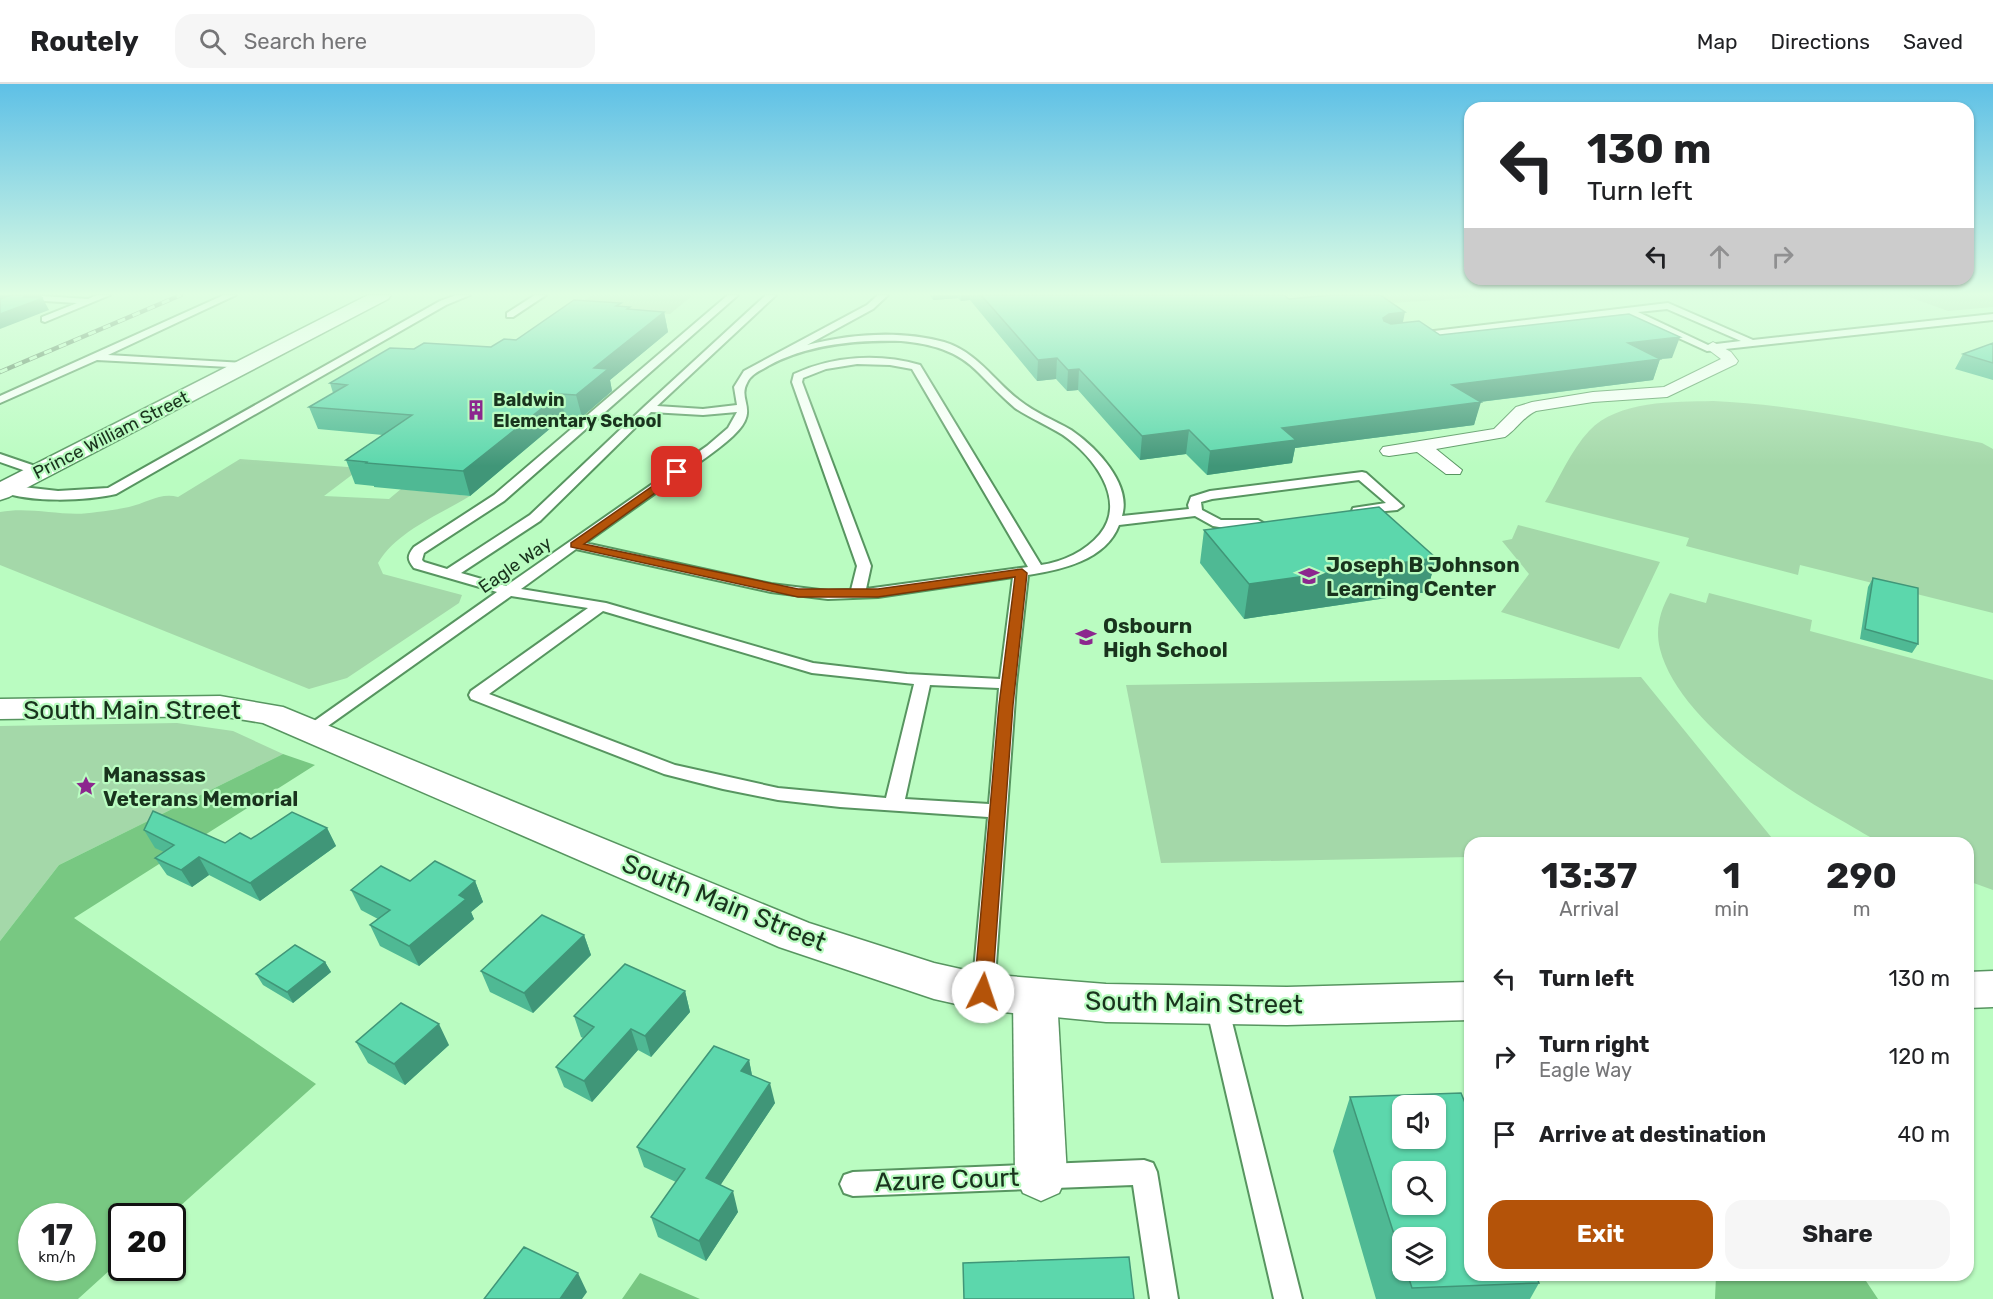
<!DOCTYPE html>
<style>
body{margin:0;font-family:Rubik,sans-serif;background:#f6f6f6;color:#202124;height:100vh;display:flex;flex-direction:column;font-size:22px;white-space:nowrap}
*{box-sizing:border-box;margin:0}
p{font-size:20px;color:#757577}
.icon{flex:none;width:33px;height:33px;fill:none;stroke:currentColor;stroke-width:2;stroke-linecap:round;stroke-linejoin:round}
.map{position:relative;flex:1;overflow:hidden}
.sheet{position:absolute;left:1464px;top:753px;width:510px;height:444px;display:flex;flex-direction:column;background:#fff;border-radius:18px;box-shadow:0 2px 4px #0004}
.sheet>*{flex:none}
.hud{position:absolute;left:1464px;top:18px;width:510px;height:183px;border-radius:18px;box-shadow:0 2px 4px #0004;background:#fff;color:#202124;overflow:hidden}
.tools{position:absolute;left:1392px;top:1011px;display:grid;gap:12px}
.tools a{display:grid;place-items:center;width:54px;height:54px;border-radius:12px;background:#fff;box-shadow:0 2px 4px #0004;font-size:30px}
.speed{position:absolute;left:18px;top:1119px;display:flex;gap:12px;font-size:30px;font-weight:700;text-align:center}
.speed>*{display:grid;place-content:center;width:78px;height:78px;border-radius:50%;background:#fff;box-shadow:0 2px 4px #0004;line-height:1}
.speed small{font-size:15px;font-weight:400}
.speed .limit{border:3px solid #111;border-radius:9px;background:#fff;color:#111}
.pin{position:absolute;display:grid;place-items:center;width:51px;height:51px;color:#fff;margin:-26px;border-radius:12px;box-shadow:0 3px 9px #0006}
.me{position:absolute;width:66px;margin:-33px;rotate:4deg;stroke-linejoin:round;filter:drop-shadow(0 0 4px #0008)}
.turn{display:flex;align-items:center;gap:21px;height:126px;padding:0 24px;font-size:27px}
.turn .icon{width:78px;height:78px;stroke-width:2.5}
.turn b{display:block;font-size:42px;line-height:51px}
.lanes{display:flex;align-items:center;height:57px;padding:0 24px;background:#0003;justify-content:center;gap:30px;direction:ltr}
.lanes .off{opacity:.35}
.eta{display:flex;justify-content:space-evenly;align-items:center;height:102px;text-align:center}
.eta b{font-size:36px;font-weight:700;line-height:42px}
.cta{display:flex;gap:12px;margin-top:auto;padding:12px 24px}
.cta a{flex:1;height:69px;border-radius:18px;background:#b45309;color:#fff;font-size:24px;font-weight:700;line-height:69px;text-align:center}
.cta a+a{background:#f6f6f6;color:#202124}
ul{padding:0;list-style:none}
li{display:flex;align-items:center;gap:18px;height:78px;padding:0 24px}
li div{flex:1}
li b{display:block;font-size:22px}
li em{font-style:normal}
header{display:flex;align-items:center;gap:36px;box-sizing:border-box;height:84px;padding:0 30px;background:#fff;border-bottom:2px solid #e0e0e0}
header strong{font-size:28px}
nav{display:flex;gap:33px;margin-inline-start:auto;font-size:21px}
.search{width:420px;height:54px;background:#f6f6f6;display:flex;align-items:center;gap:15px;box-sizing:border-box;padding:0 21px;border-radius:18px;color:#757577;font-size:22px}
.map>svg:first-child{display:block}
.green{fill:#a4d8a9}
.forest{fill:#78c882;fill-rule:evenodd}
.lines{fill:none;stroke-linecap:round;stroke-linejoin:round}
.service-casing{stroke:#579560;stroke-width:4}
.pedestrian-casing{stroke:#579560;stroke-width:2}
.minor-casing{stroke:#579560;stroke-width:3}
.tertiary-casing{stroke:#579560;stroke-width:3}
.service{fill:#fff;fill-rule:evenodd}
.pedestrian{fill:#fff;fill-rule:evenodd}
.minor{fill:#fff;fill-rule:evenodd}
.tertiary{fill:#fff;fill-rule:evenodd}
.rail-casing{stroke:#537c59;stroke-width:4.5}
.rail{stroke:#bafcc1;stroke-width:3;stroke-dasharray:8;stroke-linecap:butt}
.wall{fill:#4fb994;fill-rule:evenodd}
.shaded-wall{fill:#409678}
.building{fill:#5cd7ac;stroke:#409678;stroke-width:1.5;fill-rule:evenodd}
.route{fill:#b45309;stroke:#753606;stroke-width:1.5}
.labels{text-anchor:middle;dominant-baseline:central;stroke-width:4.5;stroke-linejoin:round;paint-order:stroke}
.far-poi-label{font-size:18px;font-weight:bold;fill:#19331d;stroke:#bafcc1;text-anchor:start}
.far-street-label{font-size:18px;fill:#19331d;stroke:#bafcc1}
.poi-label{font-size:21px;font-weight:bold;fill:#19331d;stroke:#bafcc1;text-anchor:start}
.near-street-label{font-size:26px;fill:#19331d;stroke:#bafcc1}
</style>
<header>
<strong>Routely</strong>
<div class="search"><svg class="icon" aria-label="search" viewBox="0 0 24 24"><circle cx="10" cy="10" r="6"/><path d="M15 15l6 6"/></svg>Search here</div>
<nav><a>Map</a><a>Directions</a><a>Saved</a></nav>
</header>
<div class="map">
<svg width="1993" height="1215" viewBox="0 0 1993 1215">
<rect width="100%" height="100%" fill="#bafcc1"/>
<path class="green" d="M 592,211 L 693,211 L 670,230 L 573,224 Z
M 1283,211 L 1493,211 C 1424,217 1352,226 1283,211 Z
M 1904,211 L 1993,211 L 1993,223 L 1948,227 Z
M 1713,317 C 1804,321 1893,342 1982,359 L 1993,365 L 1993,529 L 1800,481 L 1798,491 L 1686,462 L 1689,454 L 1545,418 C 1559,395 1571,366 1589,347 C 1618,316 1674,318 1713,317 Z
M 240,375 L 361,384 L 324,412 L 389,415 L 401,405 L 470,412 C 439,431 397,447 378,479 L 383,490 L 462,511 L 459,519 L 347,594 L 309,605 L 0,481 L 0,428 C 33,422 64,434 97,428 C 108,427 119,425 129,423 C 146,419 161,408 178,413 Z
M 1518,441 L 1660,478 L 1619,565 L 1501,528 L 1529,490 L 1502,457 L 1512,455 Z
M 1670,509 L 1706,519 L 1709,509 L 1812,536 L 1810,547 L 1993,596 L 1993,806 L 1968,797 L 1968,759 C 1949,759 1896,763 1882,758 C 1869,754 1857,745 1846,739 C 1785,706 1678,636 1660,565 C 1655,545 1660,527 1670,509 Z
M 1641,593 L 1776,759 L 1470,759 L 1470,773 L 1161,779 L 1126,601 Z
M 177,639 L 233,647 L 283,670 L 59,781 L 0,857 L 0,642 Z"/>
<path class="forest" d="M 283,670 L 315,681 L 74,834 L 316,1000 L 169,1132 L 122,1132 L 121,1176 L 78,1215 L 0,1215 L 0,857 L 59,781 ZM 32,1132 L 82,1132 L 82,1184 L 32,1184 Z
M 640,1189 L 700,1215 L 622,1215 Z
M 1716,1191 L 1862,1191 L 1878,1215 L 1715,1215 Z"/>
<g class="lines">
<g class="service-casing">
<path id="service" d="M 27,211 L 88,215 L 97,211 L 110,211 L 45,238 L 42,237 L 42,233 L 77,219 L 30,216 L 27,215 Z
M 224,211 L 236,211 L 108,271 L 244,279 L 249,282 L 248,284 L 97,276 L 0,319 L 0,312 Z
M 456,211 L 470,211 L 446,221 L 116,410 C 86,417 29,419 0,407 L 1,402 L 5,401 L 58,407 L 108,404 L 440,217 Z
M 535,211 L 546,211 L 513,233 L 507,233 L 507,229 Z
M 728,211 L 738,211 L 504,417 L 424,469 L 422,476 L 424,478 L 447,485 L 530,431 L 644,323 L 766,211 L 776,211 L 657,322 L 703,325 L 737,321 L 734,303 L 744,287 L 867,221 L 878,211 L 888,211 L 873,225 L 807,261 C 851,250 899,246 944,258 C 977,268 993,296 1019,316 C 1035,329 1054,336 1071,346 C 1096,363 1132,400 1122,432 L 1189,425 L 1188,421 L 1191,413 L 1210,407 L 1362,388 L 1366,389 L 1403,422 L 1397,426 L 1353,430 L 1352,427 L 1353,424 L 1386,419 L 1359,396 L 1212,415 L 1201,418 L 1202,426 L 1221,436 L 1258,436 L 1265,440 L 1258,444 L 1231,445 L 1213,442 L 1195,432 L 1119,441 C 1106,476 1061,486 1028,491 L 1016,600 L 994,908 L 991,914 L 983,917 L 975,914 L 972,908 L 988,733 L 840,723 L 778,716 L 723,705 L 664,690 L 471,615 L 469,611 L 471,607 L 588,524 L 511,512 L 318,649 L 306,649 L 303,645 L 497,508 L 414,484 C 407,475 407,472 414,463 L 494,411 ZM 901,257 C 931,260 957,266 979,289 C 991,301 1002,313 1015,324 C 1030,334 1047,341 1063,351 C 1092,371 1128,415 1100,450 C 1086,467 1063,478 1041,481 L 920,281 C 879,269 833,272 794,290 L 792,298 L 857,482 L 851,506 L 828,507 L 771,500 L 585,459 C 616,437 647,415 678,393 C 696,380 716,368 733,352 C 761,326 737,317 747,299 C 751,290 760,287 768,282 C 808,260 856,256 901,257 ZM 857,280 L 890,281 L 912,285 L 1028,483 L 866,505 L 871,482 L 802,298 L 803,294 L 826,285 ZM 651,328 L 703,331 L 737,328 L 728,344 L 707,362 L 506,502 L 461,489 L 540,437 ZM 576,465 L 771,508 L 828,515 L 878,513 L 1013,493 L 1000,595 L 907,590 L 813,579 L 606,519 L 521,505 ZM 603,527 L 812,589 L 914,600 L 886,714 L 778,704 L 675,681 L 489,610 ZM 930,601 L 999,604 L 989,720 L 905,715 Z
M 1668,219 L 1753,256 L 1993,230 L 1993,236 L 1707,267 L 1626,230 L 1417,255 L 1412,252 L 1417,249 ZM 1667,225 L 1741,257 L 1708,261 L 1638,228 Z
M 0,370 L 44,385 L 46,388 L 40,392 L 0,378 Z
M 1217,913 L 1225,915 L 1228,922 L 1302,1215 L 1274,1215 L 1206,922 L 1209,915 Z
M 1144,1076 L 1153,1079 L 1157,1088 L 1178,1215 L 1150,1215 L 1133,1101 L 853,1112 L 844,1109 L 840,1100 L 844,1091 L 853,1088 Z"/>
</g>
<g class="pedestrian-casing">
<path id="pedestrian" d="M 1713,258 L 1731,268 L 1738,277 L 1736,280 L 1667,313 L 1593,318 L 1536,327 C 1523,333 1517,345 1505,353 L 1436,365 L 1462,386 L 1460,390 L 1446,390 L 1417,368 L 1389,372 L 1383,371 L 1380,367 L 1383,363 L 1389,362 L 1494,345 L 1516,323 L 1532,318 L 1593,308 L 1664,303 L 1721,275 L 1705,263 Z"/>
</g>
<g class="minor-casing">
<path id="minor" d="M 1035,895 L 1051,900 L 1057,913 L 1067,1092 L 1059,1109 L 1041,1117 L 1023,1109 L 1015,1092 L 1013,913 L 1019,900 Z"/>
</g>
<g class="tertiary-casing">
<path id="tertiary" d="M 368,211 L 391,211 L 388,215 L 9,413 L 0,416 L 0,398 Z
M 220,612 L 283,623 L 809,839 L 934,879 L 983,890 L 1106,900 L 1287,903 L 1470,898 L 1470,936 L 1287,941 L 1106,938 L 983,926 L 934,915 L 779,863 L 263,639 L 220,632 L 0,635 L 0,615 Z
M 1993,887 L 1993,923 L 1968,924 L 1968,888 Z"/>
</g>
<use href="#service" class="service"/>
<use href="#pedestrian" class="pedestrian"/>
<use href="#minor" class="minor"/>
<use href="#tertiary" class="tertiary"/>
<g class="rail-casing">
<path id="rail" d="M 0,288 L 181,211"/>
</g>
<use href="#rail" class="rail"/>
</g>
<path class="wall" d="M 930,211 L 1284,211 L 1289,215 L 1403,239 L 1440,251 L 1672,274 L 1660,275 L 1653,296 L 1480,318 L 1474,341 L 1295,364 L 1292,379 L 1207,391 L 1186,370 L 1140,376 L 1078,306 L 1067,307 L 1056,295 L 1037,297 L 970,216 L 961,217 L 958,214 L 933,216 Z
M 621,223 L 630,226 L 664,228 L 668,248 L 610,296 L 612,307 L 582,333 L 565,332 L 470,412 L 374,403 L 374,402 L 355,400 L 346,376 L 383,351 L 318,345 L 309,323 L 333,309 L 330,299 L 414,265 L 491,263 Z
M 1993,259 L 1993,296 L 1955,285 L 1963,270 Z
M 1204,446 L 1436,474 L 1427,508 L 1244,535 L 1200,479 Z
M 1873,494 L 1918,560 L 1912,569 L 1860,555 L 1868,503 Z
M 327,744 L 336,762 L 260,817 L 209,791 L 192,803 L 167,791 L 155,774 L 164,768 L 155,764 L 144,746 L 225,759 Z
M 410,797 L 475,797 L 483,818 L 471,828 L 474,835 L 419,882 L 380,862 L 370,841 L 378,835 L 361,826 L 351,806 Z
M 584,851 L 591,871 L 533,929 L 490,908 L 481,887 Z
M 325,878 L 331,888 L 293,919 L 263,901 L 256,890 Z
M 685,907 L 690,928 L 651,973 L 638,966 L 592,1018 L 564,1003 L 556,983 L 583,954 L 581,953 L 574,932 Z
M 356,958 L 449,961 L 405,1001 L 368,979 Z
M 749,976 L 752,991 L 775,1019 L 720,1101 L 738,1128 L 706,1177 L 658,1153 L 651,1133 L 676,1098 L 644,1083 L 637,1063 Z
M 1350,1013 L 1539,1199 L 1530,1215 L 1376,1215 L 1333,1067 ZM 1402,1154 L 1436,1186 L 1402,1186 Z"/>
<path class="shaded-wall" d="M 0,211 L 20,211 L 0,220 Z
M 28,211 L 41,211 L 49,226 L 0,245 L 0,230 L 24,213 Z
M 933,211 L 958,211 L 958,214 L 933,216 Z
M 961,211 L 970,211 L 970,216 L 961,217 Z
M 664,228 L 668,248 L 610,296 L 612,307 L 582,333 L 576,311 L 594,284 Z
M 1405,228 L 1401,248 L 1385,250 L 1383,234 L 1389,230 Z
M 1680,253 L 1672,274 L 1660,275 L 1653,296 L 1447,322 L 1452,301 L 1628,259 Z
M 1057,274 L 1056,295 L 1037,297 L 1038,276 Z
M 1079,285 L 1078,306 L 1067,307 L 1068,286 Z
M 560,310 L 565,332 L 470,412 L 463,387 Z
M 1481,318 L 1474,341 L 1295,364 L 1292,379 L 1207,391 L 1210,367 L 1282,344 Z
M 1189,346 L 1186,370 L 1140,376 L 1142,352 Z
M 1436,474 L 1427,508 L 1244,535 L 1249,500 Z
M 327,744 L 336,762 L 260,817 L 250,799 Z
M 199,773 L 209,791 L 192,803 L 181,786 Z
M 475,797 L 483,818 L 471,828 L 474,835 L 419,882 L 409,862 L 459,811 Z
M 584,851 L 591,871 L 533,929 L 524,909 Z
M 325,878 L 331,888 L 293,919 L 287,908 Z
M 685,907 L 690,928 L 651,973 L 645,952 Z
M 439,940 L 449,961 L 405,1001 L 394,980 Z
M 631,945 L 638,966 L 592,1018 L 584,997 Z
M 749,976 L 753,997 L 741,987 Z
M 770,999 L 775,1019 L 712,1114 L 706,1094 Z
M 733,1107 L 738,1128 L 706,1177 L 699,1157 Z
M 578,1189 L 587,1208 L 582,1215 L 560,1215 Z"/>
<path class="building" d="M 11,211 L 28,211 L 24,213 L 43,214 L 0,230 L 0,215 Z
M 981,211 L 1284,211 L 1289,215 L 1333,211 L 1380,211 L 1405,228 L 1389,230 L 1383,234 L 1384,237 L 1391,240 L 1419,237 L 1440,251 L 1629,230 L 1680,253 L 1628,259 L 1660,275 L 1452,301 L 1481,318 L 1282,344 L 1296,356 L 1210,367 L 1189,346 L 1142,352 L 1079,285 L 1068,286 L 1057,274 L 1038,276 Z
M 574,216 L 621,219 L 616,222 L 630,223 L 627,225 L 664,228 L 594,284 L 608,285 L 576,311 L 560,310 L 463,387 L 366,379 L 367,378 L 346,376 L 412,331 L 309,323 L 347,301 L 330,299 L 390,264 L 414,265 L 424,259 L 491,263 L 504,255 L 516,256 Z
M 1993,259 L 1993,279 L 1963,270 Z
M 1379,423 L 1436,474 L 1249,500 L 1204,446 Z
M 1873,494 L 1918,504 L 1918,560 L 1865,545 Z
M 153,727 L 225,759 L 240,749 L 251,755 L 292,728 L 327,744 L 250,799 L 199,773 L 181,786 L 155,774 L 174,761 L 144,746 Z
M 435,777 L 475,797 L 459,811 L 466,815 L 409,862 L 370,841 L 390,826 L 351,806 L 381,782 L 410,797 Z
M 542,831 L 584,851 L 524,909 L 481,887 Z
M 295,861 L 325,878 L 287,908 L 256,890 Z
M 625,880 L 685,907 L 645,952 L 631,945 L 584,997 L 556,983 L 594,943 L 574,932 Z
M 401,919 L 439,940 L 394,980 L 356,958 Z
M 714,962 L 749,976 L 741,987 L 770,999 L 706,1094 L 733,1107 L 699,1157 L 651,1133 L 685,1085 L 637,1063 Z
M 1461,1009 L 1470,1031 L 1470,1191 L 1536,1191 L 1539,1199 L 1412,1204 L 1406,1186 L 1436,1186 L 1436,1154 L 1402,1154 L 1402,1175 L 1350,1013 ZM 1402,1022 L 1436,1022 L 1436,1054 L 1402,1054 ZM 1402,1088 L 1436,1088 L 1436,1120 L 1402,1120 Z
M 524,1163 L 578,1189 L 560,1215 L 484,1215 Z
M 1129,1173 L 1134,1215 L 964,1215 L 963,1179 Z"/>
<linearGradient id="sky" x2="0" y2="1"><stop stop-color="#5ec0e6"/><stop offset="0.55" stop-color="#e0fee3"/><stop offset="1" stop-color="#e0fee3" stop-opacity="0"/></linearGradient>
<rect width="1993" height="382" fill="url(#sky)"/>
<path class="route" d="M 677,385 L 680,386 L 680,391 L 584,460 L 798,505 L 878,505 L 1022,485 L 1027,489 L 1013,621 L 992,908 L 990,913 L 983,915 L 977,913 L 974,908 L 999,621 L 1015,493 L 878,513 L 798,513 L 571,463 L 571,459 Z"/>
<defs>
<g id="building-bare" transform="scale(1.62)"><path d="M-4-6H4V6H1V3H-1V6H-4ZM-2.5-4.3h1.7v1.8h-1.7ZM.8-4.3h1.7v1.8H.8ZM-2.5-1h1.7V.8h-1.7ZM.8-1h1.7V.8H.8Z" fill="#8c278e" stroke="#bafcc1" stroke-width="2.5" paint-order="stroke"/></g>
<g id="school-bare" transform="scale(1.62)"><path d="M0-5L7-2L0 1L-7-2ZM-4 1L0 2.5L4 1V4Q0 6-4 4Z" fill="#8c278e" stroke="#bafcc1" stroke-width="2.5" paint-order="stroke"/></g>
<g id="sight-bare" transform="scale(1.62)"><path d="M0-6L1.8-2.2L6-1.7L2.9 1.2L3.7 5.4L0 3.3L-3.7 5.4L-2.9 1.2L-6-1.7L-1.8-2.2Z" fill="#8c278e" stroke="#bafcc1" stroke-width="2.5" paint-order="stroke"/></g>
</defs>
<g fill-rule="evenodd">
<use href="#building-bare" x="476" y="326"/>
<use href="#school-bare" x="1309" y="492"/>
<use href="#school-bare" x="1086" y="553"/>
<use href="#sight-bare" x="86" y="702"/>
</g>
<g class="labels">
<g class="far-poi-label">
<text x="493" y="316">Baldwin<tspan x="493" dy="21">Elementary School</tspan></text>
</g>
<g class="far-street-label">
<text transform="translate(111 351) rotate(-27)">Prince William Street</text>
<text transform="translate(515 481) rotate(-35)">Eagle Way</text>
</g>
<g class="poi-label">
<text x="1326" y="480">Joseph B Johnson<tspan x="1326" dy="24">Learning Center</tspan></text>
<text x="1103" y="541">Osbourn<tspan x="1103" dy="24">High School</tspan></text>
<text x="103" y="690">Manassas<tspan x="103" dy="24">Veterans Memorial</tspan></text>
</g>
<g class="near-street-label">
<text x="132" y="626">South Main Street</text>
<text transform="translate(724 819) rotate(22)">South Main Street</text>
<text transform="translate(1194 919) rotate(1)">South Main Street</text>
<text transform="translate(947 1096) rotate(-2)">Azure Court</text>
</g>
</g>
</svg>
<div class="tools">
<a><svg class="icon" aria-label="sound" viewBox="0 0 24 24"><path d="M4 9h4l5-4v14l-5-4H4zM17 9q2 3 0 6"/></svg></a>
<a><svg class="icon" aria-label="search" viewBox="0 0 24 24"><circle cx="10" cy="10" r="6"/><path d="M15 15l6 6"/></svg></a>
<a><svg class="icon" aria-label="layers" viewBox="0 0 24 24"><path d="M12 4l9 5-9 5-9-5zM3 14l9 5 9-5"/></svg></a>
</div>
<div class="speed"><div>17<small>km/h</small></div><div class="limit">20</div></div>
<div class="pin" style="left:677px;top:388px;background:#d93025"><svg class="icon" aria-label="arrive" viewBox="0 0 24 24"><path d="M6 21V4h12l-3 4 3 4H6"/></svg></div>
<svg class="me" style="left:983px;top:908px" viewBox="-20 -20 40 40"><circle r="19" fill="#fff"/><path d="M0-13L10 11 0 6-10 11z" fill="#b45309"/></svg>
<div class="hud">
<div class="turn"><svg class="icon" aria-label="left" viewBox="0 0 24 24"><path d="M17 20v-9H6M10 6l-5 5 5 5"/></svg><div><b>130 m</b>Turn left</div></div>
<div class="lanes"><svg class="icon" aria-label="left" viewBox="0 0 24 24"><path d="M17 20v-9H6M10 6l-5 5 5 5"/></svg><svg class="icon off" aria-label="ahead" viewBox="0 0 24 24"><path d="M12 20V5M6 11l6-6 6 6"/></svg><svg class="icon off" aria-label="right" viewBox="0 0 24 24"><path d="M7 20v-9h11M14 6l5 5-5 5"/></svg></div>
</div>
<section class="sheet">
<div class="eta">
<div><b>13:37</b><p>Arrival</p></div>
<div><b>1</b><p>min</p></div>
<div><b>290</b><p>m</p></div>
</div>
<ul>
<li><svg class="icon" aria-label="left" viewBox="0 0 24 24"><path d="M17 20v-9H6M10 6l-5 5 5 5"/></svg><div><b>Turn left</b></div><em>130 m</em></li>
<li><svg class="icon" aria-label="right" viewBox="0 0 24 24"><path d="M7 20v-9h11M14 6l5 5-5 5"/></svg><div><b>Turn right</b><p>Eagle Way</p></div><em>120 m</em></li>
<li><svg class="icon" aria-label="arrive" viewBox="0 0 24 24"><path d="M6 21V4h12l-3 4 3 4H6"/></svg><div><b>Arrive at destination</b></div><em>40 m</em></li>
</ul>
<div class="cta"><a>Exit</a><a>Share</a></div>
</section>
</div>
